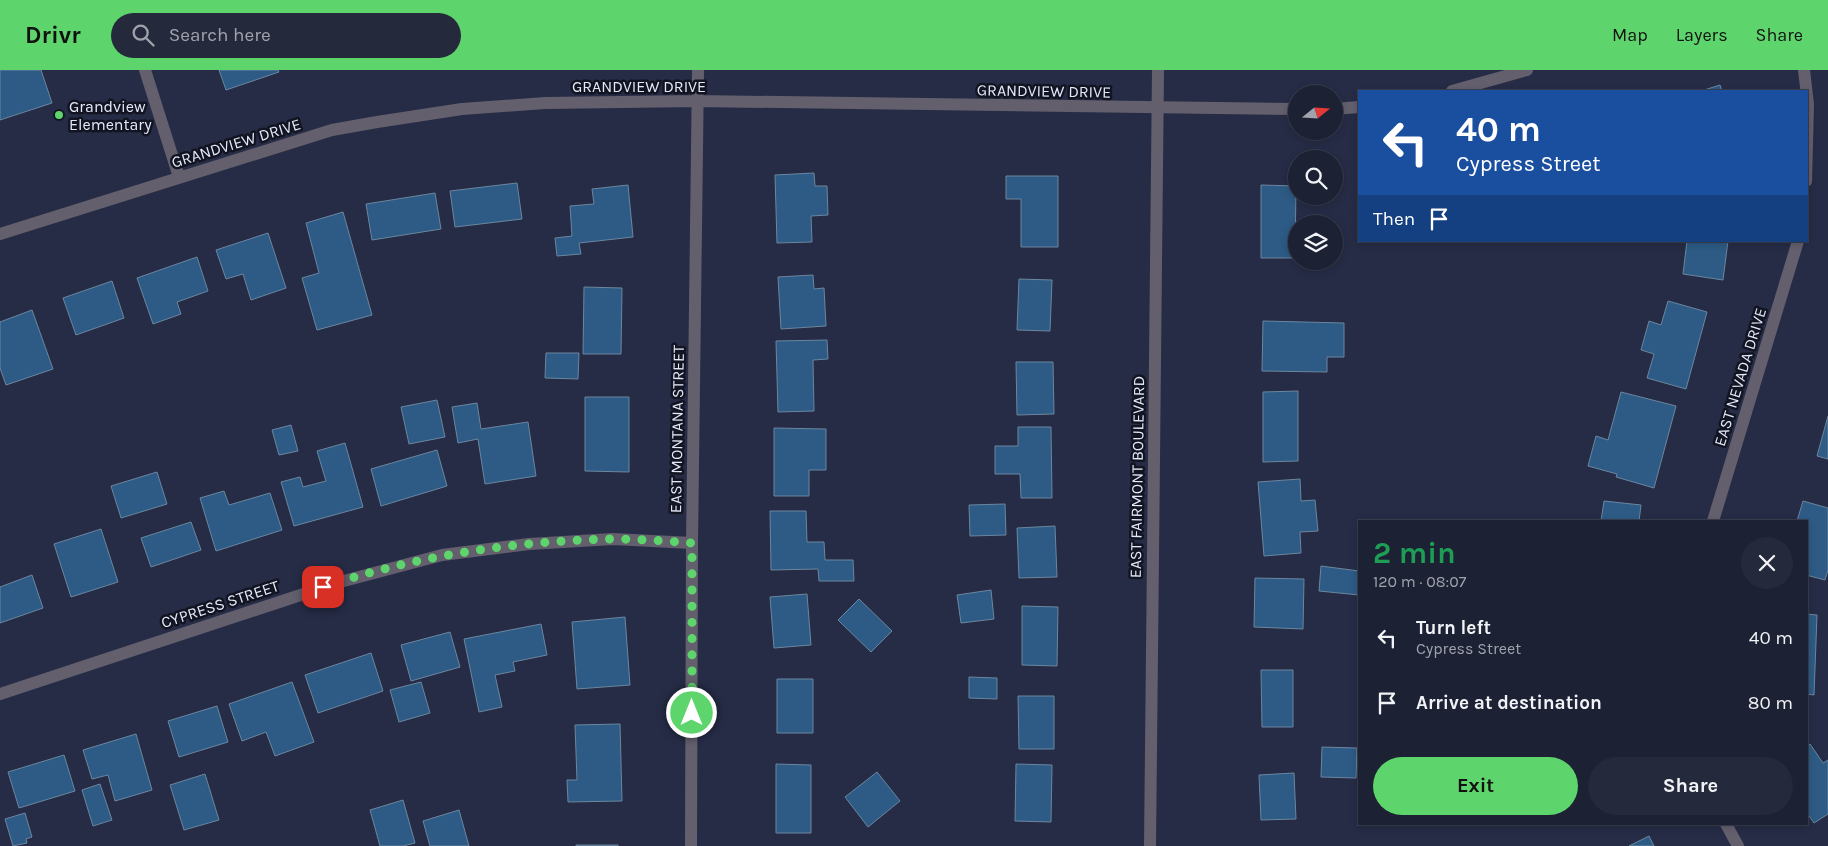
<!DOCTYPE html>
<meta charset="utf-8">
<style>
body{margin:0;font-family:Karla,sans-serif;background:#25293c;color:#f1f3f6;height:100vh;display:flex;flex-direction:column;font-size:19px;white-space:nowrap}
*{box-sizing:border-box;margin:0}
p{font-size:16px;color:#a0a3ac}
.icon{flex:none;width:28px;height:28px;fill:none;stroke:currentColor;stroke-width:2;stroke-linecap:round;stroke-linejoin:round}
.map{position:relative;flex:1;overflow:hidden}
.details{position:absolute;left:1358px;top:450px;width:450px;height:305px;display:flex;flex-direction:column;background:#1c2134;border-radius:0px;box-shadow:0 2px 8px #0003,0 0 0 1px #3a3e4f}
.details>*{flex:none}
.hud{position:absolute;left:1358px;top:20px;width:450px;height:152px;border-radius:0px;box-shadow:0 2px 8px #0003,0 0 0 1px #3a3e4f;background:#1a4fa0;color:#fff;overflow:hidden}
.needle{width:32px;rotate:72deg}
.controls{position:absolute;left:1288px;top:15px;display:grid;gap:10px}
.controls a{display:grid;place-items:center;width:55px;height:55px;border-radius:50%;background:#1c2134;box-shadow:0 2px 8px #0003,0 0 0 1px #3a3e4f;font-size:25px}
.pin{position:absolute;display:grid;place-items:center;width:42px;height:42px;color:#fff;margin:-21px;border-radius:10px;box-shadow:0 2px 8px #0006}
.me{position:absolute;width:55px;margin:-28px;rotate:0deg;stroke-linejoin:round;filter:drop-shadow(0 0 4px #0008)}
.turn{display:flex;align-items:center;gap:18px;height:105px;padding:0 15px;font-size:22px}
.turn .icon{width:65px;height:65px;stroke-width:2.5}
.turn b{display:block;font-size:35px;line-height:42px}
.then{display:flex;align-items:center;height:48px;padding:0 15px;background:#0003;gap:10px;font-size:19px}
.round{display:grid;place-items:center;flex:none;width:52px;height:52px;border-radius:26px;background:#25293c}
.head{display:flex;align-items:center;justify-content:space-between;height:85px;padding:0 15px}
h1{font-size:30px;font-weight:700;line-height:38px;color:#1e9e55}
.button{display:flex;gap:10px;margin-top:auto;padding:10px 15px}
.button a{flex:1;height:58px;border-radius:30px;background:#5ed56c;color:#111;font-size:20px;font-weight:700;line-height:58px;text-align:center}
.button a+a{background:#25293c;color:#f1f3f6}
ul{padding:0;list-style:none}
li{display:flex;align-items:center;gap:15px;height:65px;padding:0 15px}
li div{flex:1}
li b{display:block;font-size:19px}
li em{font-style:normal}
header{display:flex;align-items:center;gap:30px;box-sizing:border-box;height:70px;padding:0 25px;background:#5ed56c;color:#111}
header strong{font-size:24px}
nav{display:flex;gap:28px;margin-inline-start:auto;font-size:18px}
.search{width:350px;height:45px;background:#25293c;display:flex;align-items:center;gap:12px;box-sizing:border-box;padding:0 18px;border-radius:28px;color:#a0a3ac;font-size:19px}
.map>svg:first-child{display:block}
.building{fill:#2d5b85;stroke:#6c869f}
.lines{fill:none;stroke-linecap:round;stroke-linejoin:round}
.minor{stroke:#645f6d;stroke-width:12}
.tertiary{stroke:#645f6d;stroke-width:12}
.route{stroke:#5ed56c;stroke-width:9;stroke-dasharray:0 16.2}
.poi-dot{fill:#5ed56c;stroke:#121521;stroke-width:2}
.labels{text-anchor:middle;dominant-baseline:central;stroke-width:5;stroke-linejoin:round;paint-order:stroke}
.street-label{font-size:16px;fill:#e4e9fa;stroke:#121521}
.poi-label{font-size:16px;fill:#e4e9fa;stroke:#121521;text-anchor:start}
</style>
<header>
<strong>Drivr</strong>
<div class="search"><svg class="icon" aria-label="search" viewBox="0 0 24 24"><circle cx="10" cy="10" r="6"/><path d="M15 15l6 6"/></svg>Search here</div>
<nav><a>Map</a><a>Layers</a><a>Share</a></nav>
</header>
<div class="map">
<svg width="1828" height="776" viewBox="0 0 1828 776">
<rect width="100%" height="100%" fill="#262c46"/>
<path class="building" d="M 0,0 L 41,0 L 52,33 L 0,50 Z
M 219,0 L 278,0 L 279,2 L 226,20 Z
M 1720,15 L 1722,21 L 1701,21 Z
M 814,103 L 815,116 L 827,116 L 828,145 L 811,146 L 812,172 L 777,173 L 775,105 Z
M 1006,106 L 1058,106 L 1058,177 L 1021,177 L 1021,129 L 1006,129 Z
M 517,113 L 522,149 L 455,157 L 450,121 Z
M 628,115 L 633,167 L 579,173 L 581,184 L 557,186 L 555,168 L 572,166 L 570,136 L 594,134 L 592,119 Z
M 1261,115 L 1296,116 L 1295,188 L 1261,188 Z
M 435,123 L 441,159 L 372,170 L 366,134 Z
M 343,142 L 372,245 L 317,260 L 302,208 L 319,203 L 306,153 Z
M 268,163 L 286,218 L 251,230 L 243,204 L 226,209 L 216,180 Z
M 1687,171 L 1728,171 L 1723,210 L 1683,204 Z
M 197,187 L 208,221 L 177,232 L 181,244 L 153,254 L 137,208 Z
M 813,205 L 814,219 L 824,218 L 826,256 L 781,259 L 778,207 Z
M 1019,209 L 1052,210 L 1050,261 L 1017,260 Z
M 112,211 L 124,248 L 76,265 L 63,228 Z
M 584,217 L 622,218 L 621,284 L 583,284 Z
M 1668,231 L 1707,242 L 1686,319 L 1647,308 L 1654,284 L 1641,280 L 1649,251 L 1661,255 Z
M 32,240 L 53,299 L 6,315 L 0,298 L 0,252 Z
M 1263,251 L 1344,253 L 1344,287 L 1327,287 L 1327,302 L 1262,301 Z
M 827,270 L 828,289 L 813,290 L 814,341 L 778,342 L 776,271 Z
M 546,283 L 579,283 L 578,309 L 545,308 Z
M 1016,292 L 1053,292 L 1054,344 L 1017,345 Z
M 1298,321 L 1298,391 L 1263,392 L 1263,322 Z
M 1621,322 L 1676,336 L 1654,418 L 1616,407 L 1617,404 L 1588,396 L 1596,366 L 1608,370 Z
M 585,327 L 629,327 L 629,402 L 585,401 Z
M 437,330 L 445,367 L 409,374 L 401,337 Z
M 477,333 L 481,359 L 528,352 L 536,406 L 485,414 L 478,369 L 458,373 L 452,337 Z
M 1828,346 L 1828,389 L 1817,386 Z
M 291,355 L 298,381 L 279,385 L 272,360 Z
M 1018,357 L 1051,357 L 1052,428 L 1021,428 L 1020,404 L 995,404 L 995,376 L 1018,376 Z
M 774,358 L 826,359 L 826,400 L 809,400 L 809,426 L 774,426 Z
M 345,373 L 363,437 L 294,456 L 281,412 L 300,407 L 303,417 L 326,411 L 317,381 Z
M 437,380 L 447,416 L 381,436 L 371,399 Z
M 157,402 L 167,434 L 121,448 L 111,416 Z
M 1300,409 L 1301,431 L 1315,430 L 1318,461 L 1300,462 L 1301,483 L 1264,486 L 1258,412 Z
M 224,421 L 229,435 L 270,423 L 282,460 L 216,481 L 200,428 Z
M 1604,431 L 1641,435 L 1639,451 L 1601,451 Z
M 1803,431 L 1828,438 L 1828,500 L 1825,510 L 1806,505 L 1806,451 L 1797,451 Z
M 1005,434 L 1006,465 L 970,466 L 969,435 Z
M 770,441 L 806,441 L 807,472 L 824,472 L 825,490 L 853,490 L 854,511 L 819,511 L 818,499 L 771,500 Z
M 191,452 L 201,480 L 151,497 L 141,468 Z
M 1055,456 L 1057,507 L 1019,508 L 1017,458 Z
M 101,459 L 118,512 L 71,527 L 54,474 Z
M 1321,496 L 1359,501 L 1359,525 L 1319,521 Z
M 32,505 L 43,538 L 0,553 L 0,517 Z
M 1255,508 L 1304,509 L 1303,559 L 1254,557 Z
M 991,520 L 994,549 L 961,553 L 957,525 Z
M 807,524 L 811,575 L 774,578 L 770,527 Z
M 859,529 L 892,561 L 871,582 L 838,550 Z
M 1022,536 L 1058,537 L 1057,596 L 1022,595 Z
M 1806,544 L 1817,545 L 1814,625 L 1806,624 Z
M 625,547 L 630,615 L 577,619 L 572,552 Z
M 541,554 L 547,585 L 513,592 L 515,601 L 495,605 L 502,637 L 479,642 L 464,569 Z
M 450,562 L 460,597 L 411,611 L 401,575 Z
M 371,583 L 383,621 L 318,643 L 305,605 Z
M 1261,600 L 1293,600 L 1293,657 L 1262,657 Z
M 969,607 L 997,608 L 997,629 L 969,628 Z
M 777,609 L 813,609 L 813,663 L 777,663 Z
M 292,612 L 314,672 L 275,686 L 266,662 L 242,671 L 229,634 Z
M 421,612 L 430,643 L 399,652 L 390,620 Z
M 1018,626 L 1054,626 L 1054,679 L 1019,679 Z
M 217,636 L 228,672 L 179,687 L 168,651 Z
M 620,654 L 622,731 L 568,732 L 567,710 L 577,710 L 575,655 Z
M 136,664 L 152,720 L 115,731 L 108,705 L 92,709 L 83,680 Z
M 1810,674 L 1823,693 L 1828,690 L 1828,744 L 1814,753 L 1806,742 L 1806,677 Z
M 1322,677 L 1357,678 L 1356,708 L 1321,707 Z
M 64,685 L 75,721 L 19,738 L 8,702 Z
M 776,694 L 811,695 L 811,763 L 776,763 Z
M 1016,694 L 1052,695 L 1051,752 L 1015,751 Z
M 877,702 L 900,731 L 868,757 L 845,727 Z
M 1294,703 L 1296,749 L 1261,750 L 1259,705 Z
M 205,704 L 219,750 L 184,760 L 170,715 Z
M 100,714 L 112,750 L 93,756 L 82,720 Z
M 403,730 L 415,773 L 403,776 L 380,776 L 370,740 Z
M 459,740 L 469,776 L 430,776 L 423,751 Z
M 25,743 L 32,767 L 26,769 L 27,773 L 13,776 L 5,749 Z
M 1649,766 L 1654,776 L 1629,776 Z
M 576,775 L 618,775 L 618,776 L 576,776 Z"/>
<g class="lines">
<path class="minor" d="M 145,0 L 179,107
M 1804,0 L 1808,34 L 1806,111
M 1452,21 L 1527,0
M 1334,39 L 1359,37
M 0,164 L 332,60 L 377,52 L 462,39 L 545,33 L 697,31 L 1296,39
M 1713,451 L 1798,171
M 0,624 L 340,512 L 442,485 L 529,474 L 613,469 L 692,473
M 1726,754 L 1738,776
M 691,776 L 692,473 L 698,0"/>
<path class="tertiary" d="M 1150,776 L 1158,0"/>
</g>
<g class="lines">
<path class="route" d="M 323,517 C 415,486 514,471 612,469 C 639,469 666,471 692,473 L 692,643"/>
</g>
<circle class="poi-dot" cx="59" cy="45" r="5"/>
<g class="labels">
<g class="street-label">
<text x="639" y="16">GRANDVIEW DRIVE</text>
<text transform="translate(1044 21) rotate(1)">GRANDVIEW DRIVE</text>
<text transform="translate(236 73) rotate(-17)">GRANDVIEW DRIVE</text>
<text transform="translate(1740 307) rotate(-73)">EAST NEVADA DRIVE</text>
<text transform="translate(677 359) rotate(-89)">EAST MONTANA STREET</text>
<text transform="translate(1137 407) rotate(-89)">EAST FAIRMONT BOULEVARD</text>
<text transform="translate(220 534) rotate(-18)">CYPRESS STREET</text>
</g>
<g class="poi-label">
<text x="69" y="36">Grandview<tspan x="69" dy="18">Elementary</tspan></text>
</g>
</g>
</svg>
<div class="controls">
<a><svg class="needle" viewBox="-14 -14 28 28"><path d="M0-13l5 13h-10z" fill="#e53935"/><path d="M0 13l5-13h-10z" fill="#a0a3ac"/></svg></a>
<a><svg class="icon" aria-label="search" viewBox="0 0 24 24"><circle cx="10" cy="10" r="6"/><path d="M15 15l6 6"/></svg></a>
<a><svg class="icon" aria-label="layers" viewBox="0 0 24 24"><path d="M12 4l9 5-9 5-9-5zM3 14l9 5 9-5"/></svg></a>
</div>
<div class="pin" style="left:323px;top:517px;background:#d93025"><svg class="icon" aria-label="arrive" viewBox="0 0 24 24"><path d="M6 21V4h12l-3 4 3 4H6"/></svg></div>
<svg class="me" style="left:692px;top:643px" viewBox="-20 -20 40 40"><circle r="17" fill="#5ed56c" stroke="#fff" stroke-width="3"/><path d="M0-11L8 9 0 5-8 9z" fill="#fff"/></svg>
<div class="hud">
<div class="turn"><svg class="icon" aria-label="left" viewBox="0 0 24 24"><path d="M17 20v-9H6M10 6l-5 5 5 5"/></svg><div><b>40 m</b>Cypress Street</div></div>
<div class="then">Then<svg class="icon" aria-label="arrive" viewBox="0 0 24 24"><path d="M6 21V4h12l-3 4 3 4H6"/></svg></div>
</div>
<section class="details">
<div class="head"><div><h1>2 min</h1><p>120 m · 08:07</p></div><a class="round"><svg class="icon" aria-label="close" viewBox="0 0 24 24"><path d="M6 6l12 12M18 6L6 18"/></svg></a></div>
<ul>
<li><svg class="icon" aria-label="left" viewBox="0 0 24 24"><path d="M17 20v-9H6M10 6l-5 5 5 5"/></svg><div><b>Turn left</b><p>Cypress Street</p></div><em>40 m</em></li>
<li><svg class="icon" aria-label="arrive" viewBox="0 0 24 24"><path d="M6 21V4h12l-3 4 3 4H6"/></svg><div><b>Arrive at destination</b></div><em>80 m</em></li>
</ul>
<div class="button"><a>Exit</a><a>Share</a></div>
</section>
</div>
